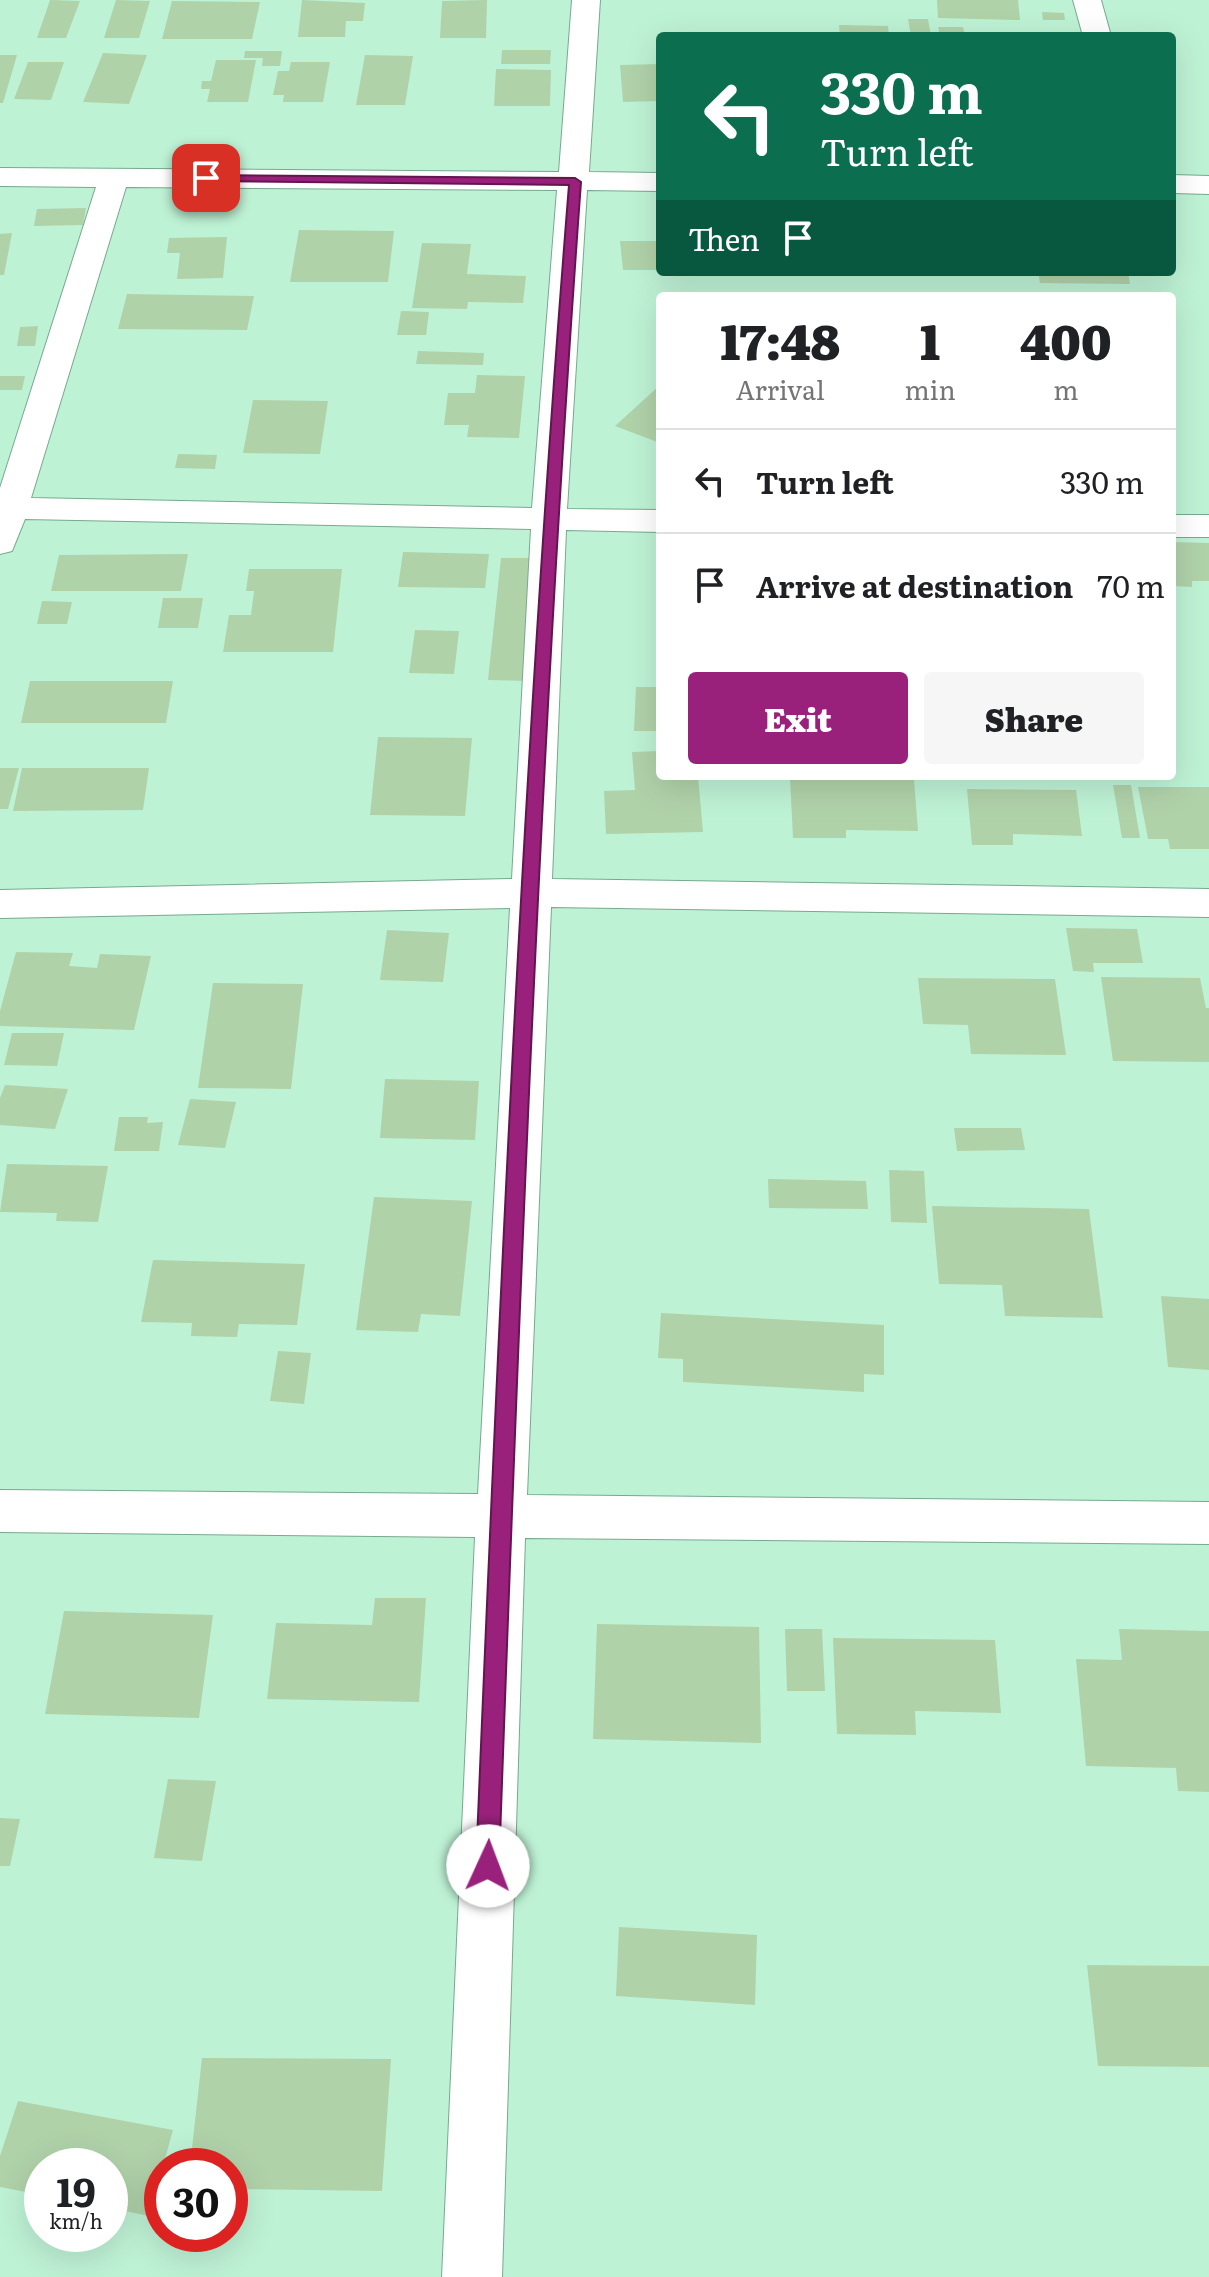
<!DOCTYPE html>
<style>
body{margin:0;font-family:Literata,serif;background:#f6f6f6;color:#202124;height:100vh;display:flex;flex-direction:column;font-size:30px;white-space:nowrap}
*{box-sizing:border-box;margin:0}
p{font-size:26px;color:#757577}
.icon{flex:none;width:44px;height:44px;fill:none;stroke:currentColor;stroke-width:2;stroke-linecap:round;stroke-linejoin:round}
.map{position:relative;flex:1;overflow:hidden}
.drawer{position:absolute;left:656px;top:292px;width:520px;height:488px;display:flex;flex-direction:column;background:#fff;border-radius:8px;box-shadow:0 8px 32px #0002}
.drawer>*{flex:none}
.guide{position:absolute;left:656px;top:32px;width:520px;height:244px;border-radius:8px;box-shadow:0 8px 32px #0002;background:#0b6e4f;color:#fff;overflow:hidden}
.speed{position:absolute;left:24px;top:2148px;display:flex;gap:16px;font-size:40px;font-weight:700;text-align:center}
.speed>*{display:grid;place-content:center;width:104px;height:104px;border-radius:50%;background:#fff;box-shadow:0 8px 32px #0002;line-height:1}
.speed small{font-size:20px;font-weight:400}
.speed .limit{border:12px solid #d22;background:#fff;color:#111}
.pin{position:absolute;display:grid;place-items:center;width:68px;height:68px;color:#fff;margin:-34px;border-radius:16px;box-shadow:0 4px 12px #0006}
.me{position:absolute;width:88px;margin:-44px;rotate:2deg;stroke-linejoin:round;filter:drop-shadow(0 0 6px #0008)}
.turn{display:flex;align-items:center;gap:28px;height:168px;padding:0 32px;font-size:36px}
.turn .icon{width:104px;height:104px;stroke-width:2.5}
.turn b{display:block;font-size:56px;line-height:68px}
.then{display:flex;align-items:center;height:76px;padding:0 32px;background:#0003;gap:16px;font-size:30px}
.eta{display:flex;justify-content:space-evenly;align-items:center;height:136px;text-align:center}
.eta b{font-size:48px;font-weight:800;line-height:56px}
.cta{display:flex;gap:16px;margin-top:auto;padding:16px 32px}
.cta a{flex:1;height:92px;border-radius:8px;background:#99217c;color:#fff;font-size:32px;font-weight:800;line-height:92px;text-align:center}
.cta a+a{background:#f6f6f6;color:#202124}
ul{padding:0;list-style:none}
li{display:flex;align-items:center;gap:24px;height:104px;padding:0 32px;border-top:2px solid #e0e0e0}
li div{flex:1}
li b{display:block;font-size:30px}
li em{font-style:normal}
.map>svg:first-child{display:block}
.building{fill:#b0d2a9}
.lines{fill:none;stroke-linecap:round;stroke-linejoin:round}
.street-casing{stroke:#77a98e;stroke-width:2}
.street{fill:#fff;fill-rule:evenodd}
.route{fill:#99217c;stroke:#631551;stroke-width:2}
</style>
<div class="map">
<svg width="1209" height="2277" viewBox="0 0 1209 2277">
<rect width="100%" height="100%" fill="#bef2d5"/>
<path class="building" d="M 50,0 L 80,1 L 66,38 L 37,38 Z
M 116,0 L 150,1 L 139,38 L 104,38 Z
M 302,0 L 365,3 L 363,21 L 346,21 L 345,37 L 298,37 Z
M 487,0 L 486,38 L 440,38 L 442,1 Z
M 937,0 L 1018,0 L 1020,20 L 938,18 Z
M 172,1 L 260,2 L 252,39 L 162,39 Z
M 1042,12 L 1064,13 L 1065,20 L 1043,20 Z
M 908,19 L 928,19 L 931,36 L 911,36 Z
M 839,25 L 888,26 L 889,36 L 840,36 Z
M 938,27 L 963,27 L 965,36 L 940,36 Z
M 502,50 L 551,50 L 550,64 L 501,64 Z
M 245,51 L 282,51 L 280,66 L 262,66 L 263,58 L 244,58 Z
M 103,53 L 147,55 L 129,104 L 83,102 Z
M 0,55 L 17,55 L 3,103 L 0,103 Z
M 365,55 L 413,56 L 405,105 L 356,105 Z
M 216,60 L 256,60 L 248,102 L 207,102 L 210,89 L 201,89 L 202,81 L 211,81 Z
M 28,62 L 64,62 L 51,100 L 14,99 Z
M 291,62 L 330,62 L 323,102 L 283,102 L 284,95 L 273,95 L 278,71 L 289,71 Z
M 660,64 L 660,101 L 623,102 L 620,65 Z
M 496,69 L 551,70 L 550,106 L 494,106 Z
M 86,208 L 83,225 L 34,226 L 37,209 Z
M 299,230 L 394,231 L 388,282 L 290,282 Z
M 12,233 L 4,275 L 0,275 L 0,234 Z
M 227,237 L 223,278 L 177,279 L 180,253 L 167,253 L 169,238 Z
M 620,241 L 660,241 L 660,270 L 623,270 Z
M 422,243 L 471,244 L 467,274 L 526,276 L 523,303 L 468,302 L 467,309 L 412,308 Z
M 1038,272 L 1128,272 L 1130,284 L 1040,283 Z
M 127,294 L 254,296 L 247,330 L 118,329 Z
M 401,311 L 429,312 L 426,335 L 397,335 Z
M 38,326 L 35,346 L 17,346 L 20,327 Z
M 418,351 L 484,353 L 483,365 L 416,364 Z
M 477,375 L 525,376 L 519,438 L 467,437 L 469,425 L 444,425 L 448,393 L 475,393 Z
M 0,376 L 25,376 L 22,390 L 0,390 Z
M 660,385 L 660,443 L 615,426 Z
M 253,400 L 328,401 L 320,454 L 243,453 Z
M 178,454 L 217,455 L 215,469 L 175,468 Z
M 1172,542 L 1209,543 L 1209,581 L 1192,581 L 1192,587 L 1172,586 Z
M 403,552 L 489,554 L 485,588 L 398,587 Z
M 188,554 L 181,591 L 51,591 L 59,555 Z
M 501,558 L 539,558 L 529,681 L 488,680 Z
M 249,569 L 342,569 L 333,652 L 223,652 L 229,615 L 251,615 L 254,591 L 246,591 Z
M 163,598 L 203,598 L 198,628 L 158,628 Z
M 42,601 L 72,602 L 67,624 L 37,624 Z
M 415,630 L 459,631 L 454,674 L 409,673 Z
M 30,681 L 173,681 L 166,723 L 21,723 Z
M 636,687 L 660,687 L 660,731 L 634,731 Z
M 378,737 L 472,738 L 465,816 L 370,815 Z
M 660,751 L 660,776 L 698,776 L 703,832 L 606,834 L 604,791 L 635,790 L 632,752 Z
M 0,768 L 19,768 L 8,809 L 0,809 Z
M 22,768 L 149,768 L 143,810 L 13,811 Z
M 790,778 L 914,780 L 918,831 L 846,830 L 846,838 L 793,838 Z
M 1113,785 L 1131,785 L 1140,838 L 1122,838 Z
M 1138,787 L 1209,787 L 1209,849 L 1170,849 L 1168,839 L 1148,839 Z
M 967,789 L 1076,790 L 1082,836 L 1013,834 L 1013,845 L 972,845 Z
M 1066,928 L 1137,929 L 1143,963 L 1093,963 L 1094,972 L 1073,971 Z
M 387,930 L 449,933 L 443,982 L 380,980 Z
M 16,952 L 73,953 L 69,966 L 97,968 L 100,954 L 151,956 L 134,1030 L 0,1026 L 0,1011 Z
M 1101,977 L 1200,978 L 1206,1008 L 1209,1008 L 1209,1062 L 1113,1061 Z
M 918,978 L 1055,979 L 1066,1055 L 971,1054 L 968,1025 L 923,1024 Z
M 213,983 L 303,984 L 291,1089 L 198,1088 Z
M 12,1033 L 64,1033 L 57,1066 L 4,1065 Z
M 385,1079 L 479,1081 L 475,1140 L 380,1138 Z
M 5,1085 L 68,1089 L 55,1129 L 0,1125 L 0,1098 Z
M 190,1099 L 236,1102 L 225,1148 L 178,1145 Z
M 119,1117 L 148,1117 L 147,1123 L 163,1122 L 159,1151 L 114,1151 Z
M 954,1128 L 1021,1128 L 1025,1150 L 957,1151 Z
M 7,1164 L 108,1166 L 98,1222 L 56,1221 L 57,1213 L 0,1212 Z
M 889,1170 L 924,1171 L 927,1223 L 891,1222 Z
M 768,1179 L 866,1181 L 868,1209 L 769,1208 Z
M 374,1197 L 472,1201 L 460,1316 L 421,1314 L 418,1332 L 356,1330 Z
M 932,1206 L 1089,1209 L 1103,1318 L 1005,1316 L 1002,1285 L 939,1284 Z
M 153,1260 L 305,1264 L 297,1325 L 239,1324 L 237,1337 L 191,1336 L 192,1323 L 141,1322 Z
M 1161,1296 L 1209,1299 L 1209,1370 L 1168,1367 Z
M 661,1313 L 884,1325 L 884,1375 L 864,1374 L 864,1392 L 683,1382 L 683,1359 L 658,1358 Z
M 278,1351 L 311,1353 L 304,1404 L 270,1401 Z
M 375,1598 L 426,1598 L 419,1702 L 267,1699 L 276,1623 L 372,1625 Z
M 64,1611 L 213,1615 L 199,1718 L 45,1714 Z
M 597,1624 L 759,1627 L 761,1743 L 593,1739 Z
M 785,1629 L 822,1629 L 825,1691 L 787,1691 Z
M 1119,1629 L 1209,1631 L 1209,1792 L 1178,1791 L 1176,1768 L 1086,1766 L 1076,1659 L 1122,1660 Z
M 833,1638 L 995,1640 L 1001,1713 L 915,1711 L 916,1735 L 837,1734 Z
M 168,1779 L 216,1781 L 202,1861 L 154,1858 Z
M 0,1818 L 20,1819 L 10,1866 L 0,1866 Z
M 619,1927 L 757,1935 L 755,2005 L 616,1996 Z
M 1087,1965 L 1209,1966 L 1209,2067 L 1098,2066 Z
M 202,2058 L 391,2059 L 382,2191 L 230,2189 L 230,2166 L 190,2166 Z
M 18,2101 L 173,2130 L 149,2216 L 110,2208 L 110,2166 L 42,2166 L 42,2195 L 0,2187 L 0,2156 Z"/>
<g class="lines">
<g class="street-casing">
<path id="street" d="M 572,0 L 600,0 L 589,172 L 660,173 L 660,191 L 587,190 L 567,509 L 660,510 L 660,532 L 566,530 L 552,879 L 1209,889 L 1209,917 L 551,907 L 527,1495 L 1209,1502 L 1209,1544 L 525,1538 L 502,2277 L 442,2277 L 475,1537 L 0,1532 L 0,1490 L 478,1494 L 510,908 L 0,918 L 0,890 L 512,879 L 531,529 L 25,519 L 12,551 L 0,554 L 0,488 L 96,187 L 0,186 L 0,168 L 559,172 ZM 126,187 L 557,190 L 532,508 L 31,498 Z
M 1073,0 L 1101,0 L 1111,36 L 1083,36 Z
M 1172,175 L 1209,176 L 1209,194 L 1172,193 Z
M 1172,515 L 1209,515 L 1209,537 L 1172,537 Z"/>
</g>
<use href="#street" class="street"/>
</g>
<path class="route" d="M 206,175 L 575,178 L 581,182 C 540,742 519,1304 499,1866 L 496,1873 L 488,1877 L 480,1873 L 476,1866 C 499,1305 524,745 569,185 L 202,181 L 200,178 Z"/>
</svg>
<div class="speed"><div>19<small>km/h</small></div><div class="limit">30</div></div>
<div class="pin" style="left:206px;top:178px;background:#d93025"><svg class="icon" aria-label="arrive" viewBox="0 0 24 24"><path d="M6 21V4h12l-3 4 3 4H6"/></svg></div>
<svg class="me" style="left:488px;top:1866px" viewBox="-20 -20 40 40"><circle r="19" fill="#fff"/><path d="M0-13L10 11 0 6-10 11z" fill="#99217c"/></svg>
<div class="guide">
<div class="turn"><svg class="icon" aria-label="left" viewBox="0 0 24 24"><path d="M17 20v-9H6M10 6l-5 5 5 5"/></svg><div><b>330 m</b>Turn left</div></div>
<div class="then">Then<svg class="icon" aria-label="arrive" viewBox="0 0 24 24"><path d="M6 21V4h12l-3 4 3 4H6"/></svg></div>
</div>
<section class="drawer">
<div class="eta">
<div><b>17:48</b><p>Arrival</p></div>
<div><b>1</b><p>min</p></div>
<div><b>400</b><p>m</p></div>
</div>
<ul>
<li><svg class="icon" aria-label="left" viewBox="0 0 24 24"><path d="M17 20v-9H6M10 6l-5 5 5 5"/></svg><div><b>Turn left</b></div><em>330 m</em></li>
<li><svg class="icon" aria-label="arrive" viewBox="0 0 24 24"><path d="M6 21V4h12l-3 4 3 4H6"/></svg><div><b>Arrive at destination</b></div><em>70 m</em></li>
</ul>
<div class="cta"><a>Exit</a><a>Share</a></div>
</section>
</div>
